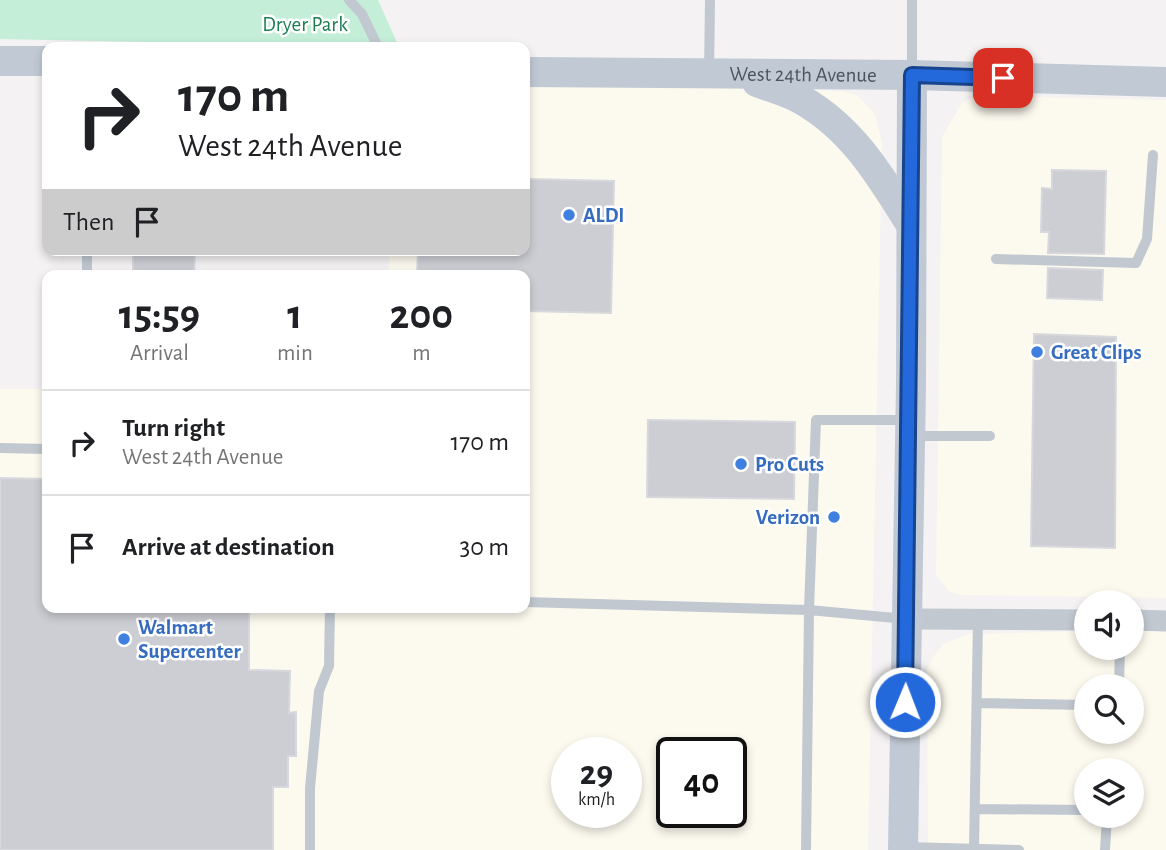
<!DOCTYPE html>
<style>
body{margin:0;font-family:"Alegreya Sans",sans-serif;background:#f2f2f2;color:#202124;height:100vh;display:flex;flex-direction:column;font-size:26px;white-space:nowrap}
*{box-sizing:border-box;margin:0}
p{font-size:23px;color:#757577}
.icon{flex:none;width:38px;height:38px;fill:none;stroke:currentColor;stroke-width:2;stroke-linecap:round;stroke-linejoin:round}
.map{position:relative;flex:1;overflow:hidden}
.side{position:absolute;left:42px;top:270px;width:488px;height:343px;display:flex;flex-direction:column;background:#fff;border-radius:14px;box-shadow:0 4px 10px #0003}
.side>*{flex:none}
.hud{position:absolute;left:42px;top:42px;width:488px;height:214px;border-radius:14px;box-shadow:0 4px 10px #0003;background:#fff;color:#202124;overflow:hidden}
.tools{position:absolute;left:1074px;top:590px;display:grid;gap:14px}
.tools a{display:grid;place-items:center;width:70px;height:70px;border-radius:50%;background:#fff;box-shadow:0 4px 10px #0003;font-size:35px}
.speed{position:absolute;left:551px;top:737px;display:flex;gap:14px;font-size:35px;font-weight:700;text-align:center}
.speed>*{display:grid;place-content:center;width:91px;height:91px;border-radius:50%;background:#fff;box-shadow:0 4px 10px #0003;line-height:1}
.speed small{font-size:18px;font-weight:400}
.speed .limit{border:4px solid #111;border-radius:10px;background:#fff;color:#111}
.pin{position:absolute;display:grid;place-items:center;width:60px;height:60px;color:#fff;margin:-30px;border-radius:14px;box-shadow:0 4px 10px #0006}
.me{position:absolute;width:77px;margin:-38px;rotate:1deg;stroke-linejoin:round;filter:drop-shadow(0 0 5px #0008)}
.turn{display:flex;align-items:center;gap:24px;height:147px;padding:0 21px;font-size:32px}
.turn .icon{width:91px;height:91px;stroke-width:2.5}
.turn b{display:block;font-size:49px;line-height:60px}
.then{display:flex;align-items:center;height:66px;padding:0 21px;background:#0003;gap:14px;font-size:26px}
.eta{display:flex;justify-content:space-evenly;align-items:center;height:119px;text-align:center}
.eta b{font-size:42px;font-weight:700;line-height:49px}
ul{padding:0;list-style:none}
li{display:flex;align-items:center;gap:21px;height:105px;padding:0 21px;border-top:2px solid #e0e0e0}
li div{flex:1}
li b{display:block;font-size:26px}
li em{font-style:normal}
.map>svg:first-child{display:block}
.commercial{fill:#fcf9ee;fill-rule:evenodd}
.green{fill:#c4eed7}
.building{fill:#ccced4;stroke:#d6d8dd;stroke-width:2}
.lines{fill:none;stroke-linecap:round;stroke-linejoin:round}
.lane{stroke:#c1c8d0;stroke-width:10}
.street{stroke:#c1c8d0;stroke-width:21}
.secondary{stroke:#c1c9d4;stroke-width:30}
.route-casing{stroke:#17448f;stroke-width:18}
.route{stroke:#2469dc;stroke-width:12}
.shop-dot{fill:#3f7fe0;stroke:#fff;stroke-width:2.5}
.labels{text-anchor:middle;dominant-baseline:central;stroke-width:5;stroke-linejoin:round;paint-order:stroke}
.park-label{font-size:21px;fill:#1d7e53;stroke:#fff}
.street-label{font-size:21px;fill:#4b545f;stroke:#fff}
.shop-label{font-size:21px;font-weight:bold;fill:#366cbe;stroke:#fff;text-anchor:start}
</style>
<div class="map">
<svg width="1166" height="850" viewBox="0 0 1166 850">
<rect width="100%" height="100%" fill="#f4f2f2"/>
<path class="commercial" d="M 525,84 L 843,91 L 857,95 L 875,114 L 882,143 L 868,850 L 0,850 L 0,389 L 47,389 L 47,607 L 525,607 L 525,275 L 389,275 L 389,250 L 525,250 ZM 567,752 L 626,752 L 626,812 L 567,812 ZM 672,752 L 732,752 L 732,812 L 672,812 Z
M 989,96 L 1166,100 L 1166,598 L 961,595 L 950,592 L 936,575 L 942,137 L 961,104 L 973,97 Z
M 1087,631 L 1087,648 L 1132,648 L 1132,631 L 1166,631 L 1166,850 L 928,850 L 927,670 L 934,656 L 943,644 L 969,634 ZM 1087,686 L 1132,686 L 1132,732 L 1087,732 ZM 1087,770 L 1132,770 L 1132,816 L 1087,816 Z"/>
<path class="green" d="M 0,0 L 378,0 L 399,47 L 0,39 Z"/>
<path class="building" d="M 1052,170 L 1106,171 L 1104,254 L 1048,253 L 1049,232 L 1041,232 L 1042,188 L 1052,189 Z
M 525,179 L 614,181 L 611,313 L 525,311 L 525,275 L 417,275 L 418,250 L 525,250 Z
M 133,250 L 195,250 L 194,275 L 133,275 Z
M 1048,268 L 1103,270 L 1102,300 L 1047,298 Z
M 1034,334 L 1116,337 L 1115,548 L 1031,546 Z
M 648,420 L 795,422 L 794,499 L 647,497 Z
M 0,478 L 47,479 L 47,607 L 249,607 L 249,670 L 290,671 L 289,713 L 296,712 L 296,756 L 288,756 L 288,787 L 273,787 L 273,850 L 0,850 Z"/>
<g class="lines">
<path class="lane" d="M 349,0 L 362,14 L 378,47
M 912,72 L 912,0
M 709,73 L 710,0
M 87,250 L 87,275
M 996,259 L 1136,263 L 1147,239 L 1153,155
M 912,436 L 990,436
M 0,448 L 47,449
M 525,602 L 809,610 L 906,619
M 1119,686 L 1120,648
M 977,703 L 1087,705
M 975,809 L 1087,810
M 906,847 L 1019,850
M 974,849 L 978,619
M 310,850 L 310,788 L 319,691 L 329,666 L 330,607
M 806,850 L 809,610 L 816,420 L 908,420
M 1105,850 L 1107,816"/>
<path class="street" d="M 906,619 L 1087,620
M 1132,620 L 1166,621"/>
<g class="secondary">
<path d="M 0,61 L 47,61"/>
<path id="s1" d="M 525,72 L 912,75 L 1166,82"/>
<path d="M 757,82 C 772,88 789,92 802,100 C 853,129 881,177 911,225"/>
<path d="M 903,850 L 911,386 L 912,75"/>
</g>
</g>
<g class="lines">
<g class="route-casing">
<path id="route" d="M 905,702 L 912,75 L 1003,78"/>
</g>
<use href="#route" class="route"/>
</g>
<g class="shop-dot">
<circle cx="569" cy="215" r="7"/>
<circle cx="1037" cy="352" r="7"/>
<circle cx="741" cy="464" r="7"/>
<circle cx="834" cy="517" r="7"/>
<circle cx="124" cy="639" r="7"/>
</g>
<g class="labels">
<g class="park-label">
<text x="305" y="24">Dryer Park</text>
</g>
<g class="street-label">
<text stroke="none"><textPath href="#s1" startOffset="278">West 24th Avenue</textPath></text>
</g>
<g class="shop-label">
<text x="583" y="215">ALDI</text>
<text x="1051" y="352">Great Clips</text>
<text x="755" y="464">Pro Cuts</text>
<text x="820" y="517" text-anchor="end">Verizon</text>
<text x="138" y="627">Walmart<tspan x="138" dy="24">Supercenter</tspan></text>
</g>
</g>
</svg>
<div class="tools">
<a><svg class="icon" aria-label="sound" viewBox="0 0 24 24"><path d="M4 9h4l5-4v14l-5-4H4zM17 9q2 3 0 6"/></svg></a>
<a><svg class="icon" aria-label="search" viewBox="0 0 24 24"><circle cx="10" cy="10" r="6"/><path d="M15 15l6 6"/></svg></a>
<a><svg class="icon" aria-label="layers" viewBox="0 0 24 24"><path d="M12 4l9 5-9 5-9-5zM3 14l9 5 9-5"/></svg></a>
</div>
<div class="speed"><div>29<small>km/h</small></div><div class="limit">40</div></div>
<div class="pin" style="left:1003px;top:78px;background:#d93025"><svg class="icon" aria-label="arrive" viewBox="0 0 24 24"><path d="M6 21V4h12l-3 4 3 4H6"/></svg></div>
<svg class="me" style="left:905px;top:702px" viewBox="-20 -20 40 40"><circle r="17" fill="#2469dc" stroke="#fff" stroke-width="3"/><path d="M0-11L8 9 0 5-8 9z" fill="#fff"/></svg>
<div class="hud">
<div class="turn"><svg class="icon" aria-label="right" viewBox="0 0 24 24"><path d="M7 20v-9h11M14 6l5 5-5 5"/></svg><div><b>170 m</b>West 24th Avenue</div></div>
<div class="then">Then<svg class="icon" aria-label="arrive" viewBox="0 0 24 24"><path d="M6 21V4h12l-3 4 3 4H6"/></svg></div>
</div>
<section class="side">
<div class="eta">
<div><b>15:59</b><p>Arrival</p></div>
<div><b>1</b><p>min</p></div>
<div><b>200</b><p>m</p></div>
</div>
<ul>
<li><svg class="icon" aria-label="right" viewBox="0 0 24 24"><path d="M7 20v-9h11M14 6l5 5-5 5"/></svg><div><b>Turn right</b><p>West 24th Avenue</p></div><em>170 m</em></li>
<li><svg class="icon" aria-label="arrive" viewBox="0 0 24 24"><path d="M6 21V4h12l-3 4 3 4H6"/></svg><div><b>Arrive at destination</b></div><em>30 m</em></li>
</ul>
</section>
</div>
